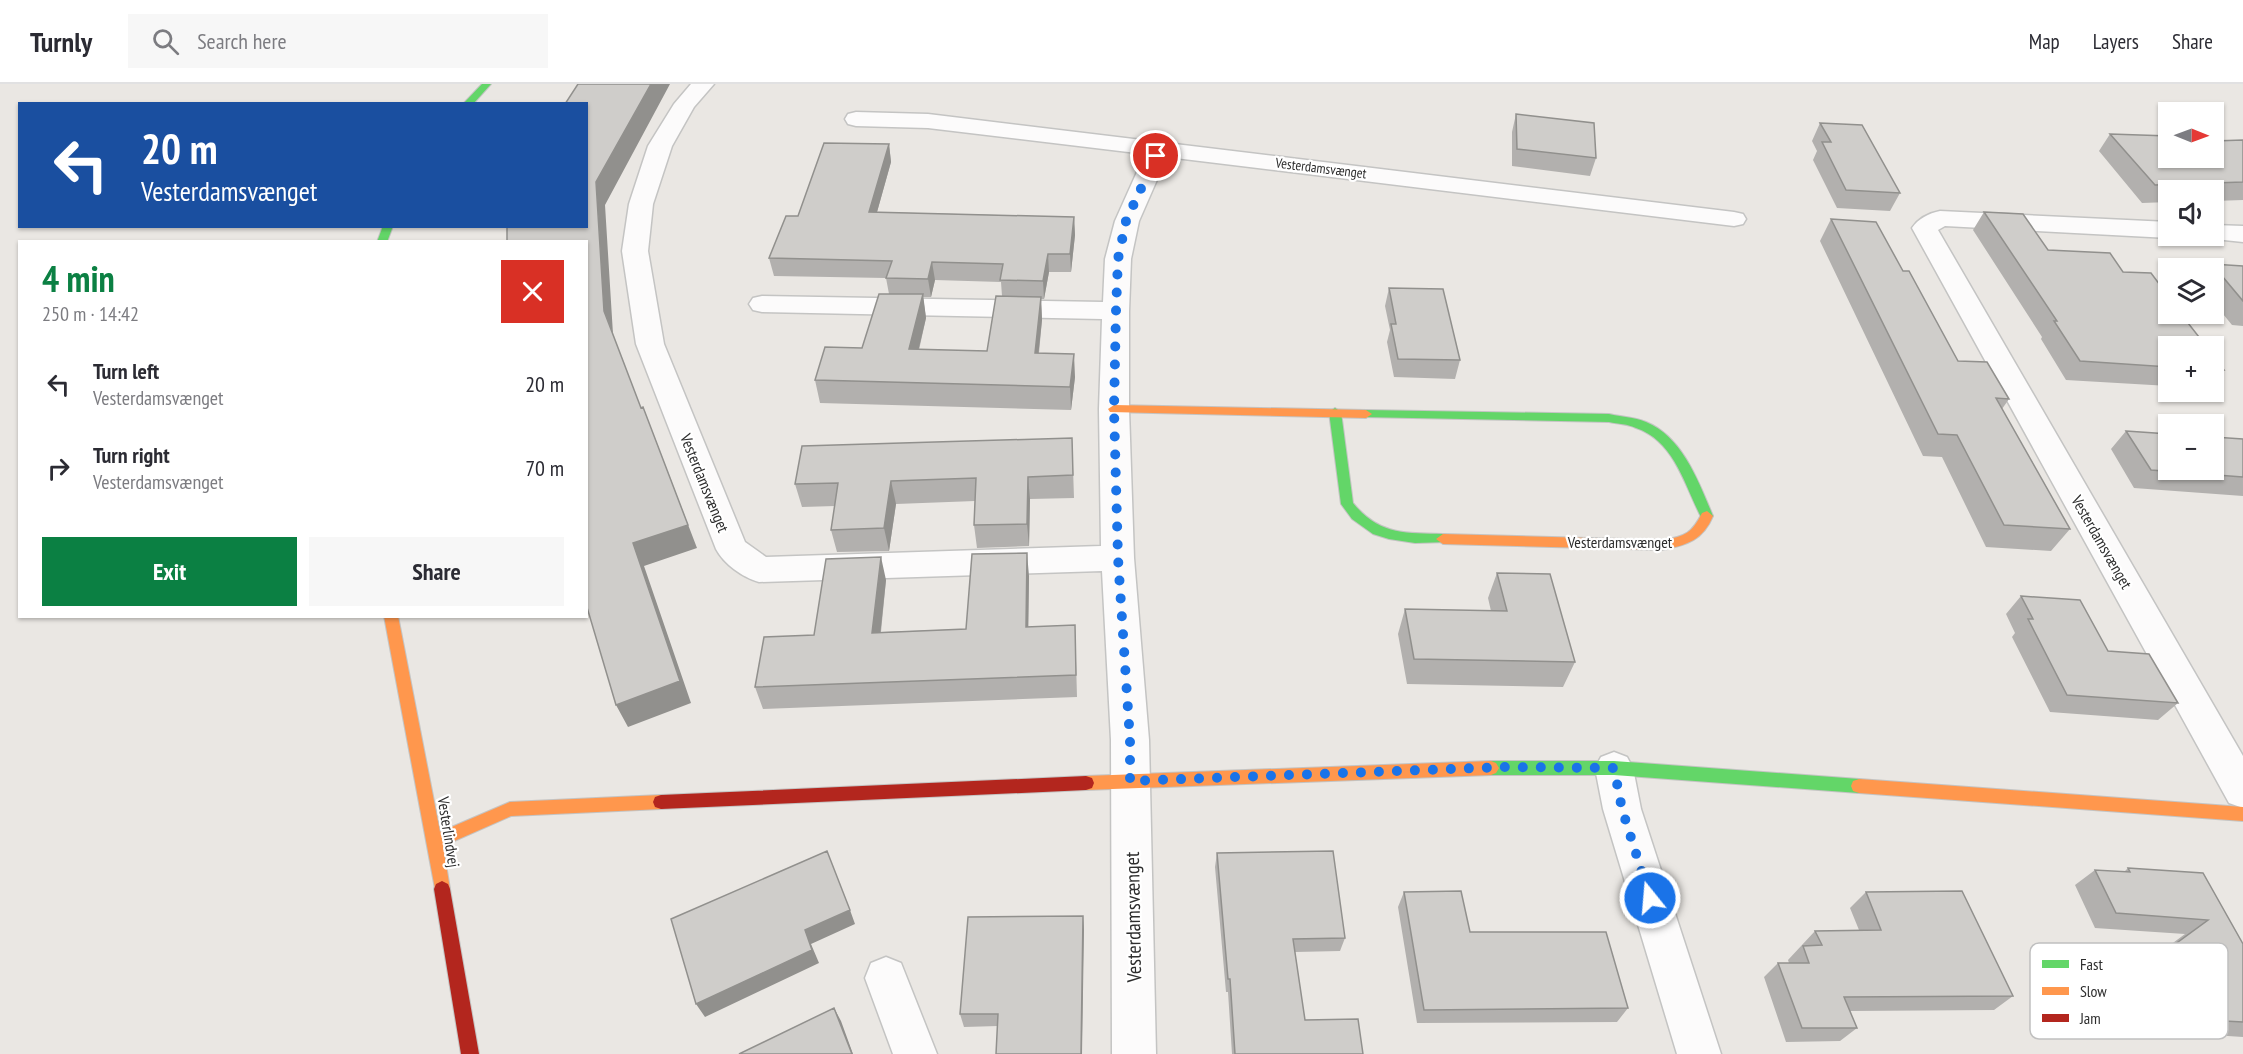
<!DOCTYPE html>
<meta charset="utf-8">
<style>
body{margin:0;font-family:"PT Sans Narrow",sans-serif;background:#f7f7f7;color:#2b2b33;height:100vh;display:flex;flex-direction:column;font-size:22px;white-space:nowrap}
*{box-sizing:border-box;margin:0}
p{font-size:20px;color:#7c7c81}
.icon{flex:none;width:33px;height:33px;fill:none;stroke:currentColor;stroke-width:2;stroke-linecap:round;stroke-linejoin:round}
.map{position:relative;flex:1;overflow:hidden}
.details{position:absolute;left:18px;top:156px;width:570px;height:378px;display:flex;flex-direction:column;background:#fff;border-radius:0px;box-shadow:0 2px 4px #0004}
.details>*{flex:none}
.banner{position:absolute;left:18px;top:18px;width:570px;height:126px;border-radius:0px;box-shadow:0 2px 4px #0004;background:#1a4fa0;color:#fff;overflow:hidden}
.needle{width:39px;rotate:91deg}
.controls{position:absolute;left:2158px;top:18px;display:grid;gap:12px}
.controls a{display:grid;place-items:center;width:66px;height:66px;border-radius:0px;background:#fff;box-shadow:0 2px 4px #0004;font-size:30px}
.pin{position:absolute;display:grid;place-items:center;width:51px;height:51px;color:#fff;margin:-26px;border:3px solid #fff;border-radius:50%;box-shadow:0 2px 6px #0007}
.me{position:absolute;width:66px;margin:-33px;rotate:343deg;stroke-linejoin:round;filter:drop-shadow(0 0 4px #0008)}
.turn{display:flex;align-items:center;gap:21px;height:126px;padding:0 24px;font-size:27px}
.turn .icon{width:78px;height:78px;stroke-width:2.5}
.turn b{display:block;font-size:42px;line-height:51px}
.round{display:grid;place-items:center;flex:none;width:63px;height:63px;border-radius:0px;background:#f7f7f7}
.headline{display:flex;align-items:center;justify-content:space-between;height:102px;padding:0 24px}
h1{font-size:36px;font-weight:600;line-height:45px;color:#0b8043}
.primary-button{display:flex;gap:12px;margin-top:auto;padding:12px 24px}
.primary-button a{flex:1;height:69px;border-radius:0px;background:#0b8043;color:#fff;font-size:24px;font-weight:600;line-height:69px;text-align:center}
.primary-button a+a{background:#f7f7f7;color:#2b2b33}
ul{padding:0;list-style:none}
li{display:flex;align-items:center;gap:18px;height:84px;padding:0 24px}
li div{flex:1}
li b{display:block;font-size:22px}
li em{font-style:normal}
header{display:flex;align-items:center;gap:36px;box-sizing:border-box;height:84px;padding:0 30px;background:#fff;border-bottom:2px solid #e1e1e2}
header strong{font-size:28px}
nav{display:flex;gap:33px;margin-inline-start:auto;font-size:21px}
.search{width:420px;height:54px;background:#f7f7f7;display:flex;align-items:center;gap:15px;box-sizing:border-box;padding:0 21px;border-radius:0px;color:#7c7c81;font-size:22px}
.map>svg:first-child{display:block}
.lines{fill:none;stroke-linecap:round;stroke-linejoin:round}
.street-casing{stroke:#c4c4c3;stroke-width:3}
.fast-casing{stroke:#c4c4c3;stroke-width:2}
.slow-casing{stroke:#c4c4c3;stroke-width:2}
.jam-casing{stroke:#c4c4c3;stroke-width:2}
.street{fill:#fcfbfb;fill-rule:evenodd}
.fast{fill:#63d668;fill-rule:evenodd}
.slow{fill:#ff974d;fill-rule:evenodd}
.jam{fill:#b3261e;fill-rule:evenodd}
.wall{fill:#b2b0ae;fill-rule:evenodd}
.shaded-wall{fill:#91908d}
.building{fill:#cfcdca;stroke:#91908d;stroke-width:1.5}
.route{stroke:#1a73e8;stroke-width:10;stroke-dasharray:0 18}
.labels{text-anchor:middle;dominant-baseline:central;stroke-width:4.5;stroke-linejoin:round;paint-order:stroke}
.far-street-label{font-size:14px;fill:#2d2d2d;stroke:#fff}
.street-label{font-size:16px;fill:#2d2d2d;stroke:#fff}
.near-street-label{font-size:20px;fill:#2d2d2d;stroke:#fff}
.key{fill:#fff;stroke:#c0c0c0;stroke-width:1.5}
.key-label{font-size:16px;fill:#2d2d2d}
</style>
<header>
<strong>Turnly</strong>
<div class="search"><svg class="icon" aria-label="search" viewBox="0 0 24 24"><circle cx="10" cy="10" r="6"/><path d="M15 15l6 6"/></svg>Search here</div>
<nav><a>Map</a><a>Layers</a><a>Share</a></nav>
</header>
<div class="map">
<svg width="2243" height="970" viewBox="0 0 2243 970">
<rect width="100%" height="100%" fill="#eae7e3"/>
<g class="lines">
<g class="street-casing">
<path id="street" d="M 691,0 L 714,0 L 694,23 L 672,62 L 653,120 L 648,167 L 664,260 L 745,458 L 766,473 L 1101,462 L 1099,325 L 1102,235 L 762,228 L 753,226 L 749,220 L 753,214 L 762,212 L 1103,218 L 1105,175 L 1115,137 L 1145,70 L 928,44 L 856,42 L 848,40 L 845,35 L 848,30 L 856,28 L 928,30 L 1734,128 L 1743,130 L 1746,135 L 1743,140 L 1734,142 L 1167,73 L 1139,137 L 1131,175 L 1129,227 L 1129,325 L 1134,474 L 1149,656 L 1156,970 L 1112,970 L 1111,656 L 1102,487 L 759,498 C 742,493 724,480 716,465 L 636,260 L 622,167 L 629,120 L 648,62 L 674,20 Z
M 1940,127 L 2169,138 L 2169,152 L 2177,152 L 2169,154 L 1945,142 L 1938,146 L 2243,672 L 2243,724 L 2229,719 L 1912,144 C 1918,135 1929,129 1940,127 Z
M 2214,141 L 2243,142 L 2243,158 L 2205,154 L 2203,152 L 2214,152 Z
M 1614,668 L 1627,673 L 1633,684 L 1641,725 L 1721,970 L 1677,970 L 1603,725 L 1595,684 L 1601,673 Z
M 886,873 L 901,879 L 937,970 L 893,970 L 865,894 L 871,879 Z"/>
</g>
<g class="fast-casing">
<path id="fast" d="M 482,0 L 491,0 L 473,20 L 463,20 Z
M 383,142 L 393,142 L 387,158 L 377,158 Z
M 1335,324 L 1341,328 L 1353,419 C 1379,451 1405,449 1443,450 L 1448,452 L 1450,455 L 1448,458 L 1415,459 L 1389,455 L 1373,450 L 1352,435 L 1341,420 L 1329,328 Z
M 1366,326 L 1609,330 C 1621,333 1634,333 1646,338 C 1683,353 1699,399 1713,432 L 1707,437 L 1702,435 C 1685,403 1675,357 1636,344 C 1628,340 1618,340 1609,338 L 1362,333 L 1360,330 L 1362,327 Z
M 1491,677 L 1614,677 L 1859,695 L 1865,697 L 1867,702 L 1865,707 L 1859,709 L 1614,691 L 1491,691 L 1486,689 L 1483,684 L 1486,679 Z"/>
</g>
<g class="slow-casing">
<path id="slow" d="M 1114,321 L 1366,326 L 1372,330 L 1366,334 L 1110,328 L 1108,325 Z
M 1707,427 L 1713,432 C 1703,456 1687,461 1663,466 L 1443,460 L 1436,455 L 1443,450 L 1663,456 C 1686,452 1692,449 1702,429 Z
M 384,532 L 398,532 L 440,748 L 510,718 L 661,711 L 667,713 L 669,718 L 667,723 L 661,725 L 511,732 L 443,762 L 450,805 L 448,810 L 442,813 L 436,810 Z
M 1491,677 L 1496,679 L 1499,684 L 1496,689 L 1491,691 L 1086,706 L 1080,704 L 1078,699 L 1080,694 L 1086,692 Z
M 1859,695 L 2243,723 L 2243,737 L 1859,709 L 1853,707 L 1851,702 L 1853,697 Z"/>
</g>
<g class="jam-casing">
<path id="jam" d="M 1086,692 L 1092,694 L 1094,699 L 1092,704 L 1086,706 L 661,725 L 655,723 L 653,718 L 655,713 L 661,711 Z
M 442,797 L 448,800 L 450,805 L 479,970 L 461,970 L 434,805 L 436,800 Z"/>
</g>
<use href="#street" class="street"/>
<use href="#fast" class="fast"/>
<use href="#slow" class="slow"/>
<use href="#jam" class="jam"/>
</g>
<path class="wall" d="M 1516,30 L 1596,74 L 1590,92 L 1512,82 L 1512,48 Z
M 1820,39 L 1900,109 L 1890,127 L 1837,124 L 1813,76 L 1817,67 L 1812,57 Z
M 2110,50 L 2169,74 L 2243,56 L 2243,116 L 2214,117 L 2214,106 L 2169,106 L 2169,118 L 2142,119 L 2099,67 Z
M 889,60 L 891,78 L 877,128 L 1074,133 L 1075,151 L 1071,188 L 1049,188 L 1044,215 L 1041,215 L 1042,236 L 1039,269 L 1075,293 L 1071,326 L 820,319 L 815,296 L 862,264 L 889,210 L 886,194 L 774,192 L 769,174 L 798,132 ZM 935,196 L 1001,198 L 1002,212 L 987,267 L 919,266 L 926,234 L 923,213 L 931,213 Z
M 1984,128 L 2048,166 L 2123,188 L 2169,262 L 2169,302 L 2066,296 L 2041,255 L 2042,253 L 1973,146 Z
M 1831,135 L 1903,187 L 1958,277 L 2009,315 L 2002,325 L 2070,445 L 2051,467 L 1986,463 L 1942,373 L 1923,372 L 1820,157 Z
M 2212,180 L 2243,182 L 2243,242 L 2232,241 L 2214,219 L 2214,184 L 2209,184 Z
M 1389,204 L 1460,276 L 1455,295 L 1394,293 L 1387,258 L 1390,246 L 1385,222 Z
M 2214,273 L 2224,286 L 2214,298 Z
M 2126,347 L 2243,355 L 2243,412 L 2134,404 L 2111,365 Z
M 1072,354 L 1074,414 L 1030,415 L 1029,462 L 977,464 L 974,441 L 975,417 L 896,420 L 889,467 L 837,468 L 831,446 L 835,422 L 802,423 L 795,400 Z
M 1497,489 L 1575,578 L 1563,603 L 1407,600 L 1398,550 L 1405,525 L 1491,527 L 1488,514 Z
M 1029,492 L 1028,543 L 1075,541 L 1077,613 L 763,625 L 755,603 L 814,551 L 886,496 L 881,548 L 966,545 Z
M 2021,512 L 2108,567 L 2178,619 L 2158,636 L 2050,628 L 2012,553 L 2015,549 L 2006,530 Z
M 1217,769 L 1345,854 L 1340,867 L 1295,868 L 1305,936 L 1363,970 L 1232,970 L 1228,908 L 1226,908 L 1215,783 Z
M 2128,784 L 2243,860 L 2243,953 L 2182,949 L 2164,913 L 2158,919 L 2136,932 L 2100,913 L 2185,850 L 2095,844 L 2075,801 L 2095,786 L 2124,788 Z
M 1404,808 L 1470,848 L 1628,924 L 1617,938 L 1417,939 L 1398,823 Z
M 1866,808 L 2013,912 L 1994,926 L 1850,927 L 1857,944 L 1840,957 L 1786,958 L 1764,893 L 1778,879 L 1789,879 L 1788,876 L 1815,847 L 1859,846 L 1850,824 Z
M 1083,832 L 1084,846 L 998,942 L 964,943 L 960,930 Z"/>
<path class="shaded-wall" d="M 651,0 L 670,0 L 605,121 L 613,250 L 604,227 L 596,98 Z
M 889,60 L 891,78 L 872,146 L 869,128 Z
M 1074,133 L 1075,151 L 1071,188 L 1070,170 Z
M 1048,170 L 1049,188 L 1044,215 L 1043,197 Z
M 932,178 L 935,196 L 931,213 L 928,195 Z
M 923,210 L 926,234 L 913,289 L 909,265 Z
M 1041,213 L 1042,236 L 1036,292 L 1035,269 Z
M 1074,270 L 1075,293 L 1071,326 L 1070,303 Z
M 643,323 L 697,464 L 644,482 L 691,619 L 628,643 L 616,621 L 633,459 Z
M 1028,393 L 1030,415 L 1029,462 L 1027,440 Z
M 891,397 L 896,420 L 889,467 L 884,444 Z
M 1027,469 L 1029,492 L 1028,566 L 1026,543 Z
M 881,473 L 886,496 L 878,571 L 872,549 Z
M 850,826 L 855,840 L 811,860 L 819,879 L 705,933 L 696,920 L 805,846 Z
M 1083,832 L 1084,846 L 1082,970 L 1081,970 Z
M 834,924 L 841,937 L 853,970 L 852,970 Z"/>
<path class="building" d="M 578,0 L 651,0 L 596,98 L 604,227 L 641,324 L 643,323 L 688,441 L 633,459 L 680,597 L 616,621 L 586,520 L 586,158 L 507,158 L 507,142 L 586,142 L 586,20 L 565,20 Z
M 1516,30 L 1594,39 L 1596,74 L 1517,65 Z
M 1820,39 L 1862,41 L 1900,109 L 1846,106 L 1822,58 L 1831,58 Z
M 2110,50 L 2169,52 L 2169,74 L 2214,74 L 2214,57 L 2243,56 L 2243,98 L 2155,101 Z
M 824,59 L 889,60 L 869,128 L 1074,133 L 1070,170 L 1048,170 L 1043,197 L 1000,196 L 1003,180 L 932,178 L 928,195 L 886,194 L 892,177 L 769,174 L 786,132 L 798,132 Z
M 1984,128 L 2023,130 L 2048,166 L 2110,169 L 2123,188 L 2151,189 L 2169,213 L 2169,230 L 2181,230 L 2206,262 L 2169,262 L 2169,283 L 2080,277 L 2054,237 L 2057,237 Z
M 1831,135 L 1876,138 L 1903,187 L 1909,187 L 1958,277 L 1987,278 L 2009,315 L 1996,314 L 2070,445 L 2004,441 L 1957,351 L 1938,350 Z
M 2212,180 L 2243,182 L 2243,217 Z
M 1389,204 L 1443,205 L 1460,276 L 1398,275 L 1391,240 L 1396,240 Z
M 879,210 L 923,210 L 909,265 L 987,267 L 996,212 L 1041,213 L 1035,269 L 1074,270 L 1070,303 L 815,296 L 825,263 L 862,264 Z
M 2214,273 L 2224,286 L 2214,286 Z
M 2126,347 L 2169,350 L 2169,386 L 2214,386 L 2214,353 L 2243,355 L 2243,393 L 2151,386 Z
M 1072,354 L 1073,391 L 1028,393 L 1027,440 L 974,441 L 976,394 L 891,397 L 884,444 L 831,446 L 838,399 L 795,400 L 802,362 Z
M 1027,469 L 1026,543 L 1075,541 L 1076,591 L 755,603 L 764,553 L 814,551 L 826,475 L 881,473 L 872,549 L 966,545 L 972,470 Z
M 1497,489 L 1550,490 L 1575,578 L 1414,575 L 1405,525 L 1507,527 Z
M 2021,512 L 2080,516 L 2108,567 L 2149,570 L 2178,619 L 2067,611 L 2028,535 L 2033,535 Z
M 827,767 L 850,826 L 805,846 L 812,866 L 696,920 L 671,835 Z
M 1333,767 L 1345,854 L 1293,855 L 1305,936 L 1358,935 L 1363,970 L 1235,970 L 1230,895 L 1228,895 L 1217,769 Z
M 2128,784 L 2203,789 L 2243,860 L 2243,938 L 2206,936 L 2184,892 L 2158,919 L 2122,899 L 2208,836 L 2116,829 L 2095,786 L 2130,788 Z
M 1461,807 L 1470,848 L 1606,848 L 1628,924 L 1424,926 L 1404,808 Z
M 1962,807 L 2013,912 L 1844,913 L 1857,944 L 1802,944 L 1778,879 L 1809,879 L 1803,862 L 1822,861 L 1815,847 L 1881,846 L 1866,808 Z
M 1083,832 L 1081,970 L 996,970 L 998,930 L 960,930 L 968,833 Z
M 834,924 L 852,970 L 739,970 Z"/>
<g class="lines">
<path class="route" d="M 1156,72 L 1126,137 L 1118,175 L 1116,227 L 1114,325 L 1118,474 L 1130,656 L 1130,697 L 1505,683 L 1614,684 L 1622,725 L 1650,814"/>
</g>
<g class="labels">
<g class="far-street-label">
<text transform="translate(1321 84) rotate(7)">Vesterdamsvænget</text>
</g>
<g class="street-label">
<text transform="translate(705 399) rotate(68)">Vesterdamsvænget</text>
<text x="1620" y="458">Vesterdamsvænget</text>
<text transform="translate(2102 458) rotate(60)">Vesterdamsvænget</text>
<text transform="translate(449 748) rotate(81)">Vesterlindvej</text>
</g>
<g class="near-street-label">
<text transform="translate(1133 833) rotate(-91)">Vesterdamsvænget</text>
</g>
</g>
<rect x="2030" y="859" width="198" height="96" rx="9" class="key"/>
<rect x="2042" y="876" width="27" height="8" fill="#63d668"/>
<rect x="2042" y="903" width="27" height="8" fill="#ff974d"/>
<rect x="2042" y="930" width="27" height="8" fill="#b3261e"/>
<g class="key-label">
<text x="2080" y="886">Fast</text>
<text x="2080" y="913">Slow</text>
<text x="2080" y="940">Jam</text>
</g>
</svg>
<div class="controls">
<a><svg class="needle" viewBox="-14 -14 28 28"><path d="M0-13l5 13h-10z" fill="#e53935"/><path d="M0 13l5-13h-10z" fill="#7c7c81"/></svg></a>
<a><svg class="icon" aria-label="sound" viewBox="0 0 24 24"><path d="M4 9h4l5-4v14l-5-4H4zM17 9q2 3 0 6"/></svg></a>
<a><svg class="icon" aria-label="layers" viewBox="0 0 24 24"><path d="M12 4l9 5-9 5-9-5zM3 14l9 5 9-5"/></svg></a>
<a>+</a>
<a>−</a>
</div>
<div class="pin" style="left:1156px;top:72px;background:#d93025"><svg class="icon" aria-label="arrive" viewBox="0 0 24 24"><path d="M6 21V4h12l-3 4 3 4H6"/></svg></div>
<svg class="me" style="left:1650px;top:814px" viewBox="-20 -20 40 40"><circle r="17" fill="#1a73e8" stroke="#fff" stroke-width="3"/><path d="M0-11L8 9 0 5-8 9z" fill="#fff"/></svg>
<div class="banner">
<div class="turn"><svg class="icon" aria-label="left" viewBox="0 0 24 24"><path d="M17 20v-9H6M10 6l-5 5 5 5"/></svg><div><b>20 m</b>Vesterdamsvænget</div></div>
</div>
<section class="details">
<div class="headline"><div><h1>4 min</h1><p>250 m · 14:42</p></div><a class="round" style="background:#d93025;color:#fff"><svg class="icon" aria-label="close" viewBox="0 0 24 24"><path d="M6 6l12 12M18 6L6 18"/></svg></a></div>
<ul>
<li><svg class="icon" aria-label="left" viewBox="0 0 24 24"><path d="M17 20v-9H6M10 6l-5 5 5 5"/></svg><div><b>Turn left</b><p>Vesterdamsvænget</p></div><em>20 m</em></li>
<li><svg class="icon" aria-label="right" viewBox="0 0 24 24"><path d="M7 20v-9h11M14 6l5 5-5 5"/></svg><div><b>Turn right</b><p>Vesterdamsvænget</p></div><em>70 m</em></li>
</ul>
<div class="primary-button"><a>Exit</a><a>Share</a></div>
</section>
</div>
